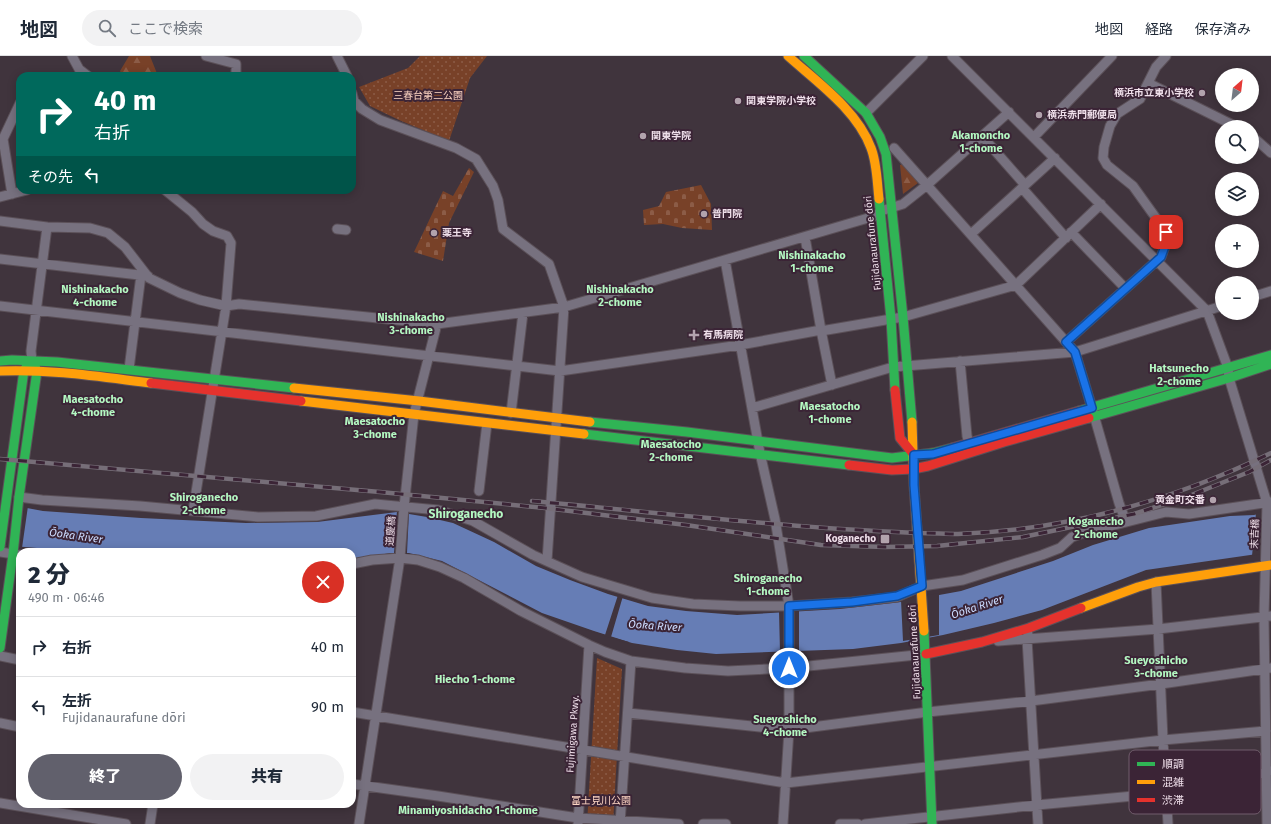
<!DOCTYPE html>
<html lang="ja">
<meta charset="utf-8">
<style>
body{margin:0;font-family:"Fira Sans","Noto Sans JP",sans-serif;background:#f2f2f3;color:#1f2937;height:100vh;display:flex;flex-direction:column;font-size:15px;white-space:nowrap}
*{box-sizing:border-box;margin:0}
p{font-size:13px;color:#747a83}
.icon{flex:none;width:22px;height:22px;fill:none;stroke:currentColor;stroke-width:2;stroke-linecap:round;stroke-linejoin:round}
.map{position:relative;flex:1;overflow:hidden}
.details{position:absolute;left:16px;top:492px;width:340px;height:260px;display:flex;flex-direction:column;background:#fff;border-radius:12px;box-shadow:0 2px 10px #0003}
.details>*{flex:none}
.top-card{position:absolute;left:16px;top:16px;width:340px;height:122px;border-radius:12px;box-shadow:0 2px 10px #0003;background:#00695c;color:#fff;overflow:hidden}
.needle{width:26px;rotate:28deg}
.controls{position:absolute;left:1215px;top:12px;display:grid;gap:8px}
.controls a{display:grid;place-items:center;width:44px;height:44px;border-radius:50%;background:#fff;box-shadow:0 2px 10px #0003;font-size:20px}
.pin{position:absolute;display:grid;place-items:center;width:34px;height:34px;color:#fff;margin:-17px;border-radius:8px;box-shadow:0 2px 6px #0006}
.me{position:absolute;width:44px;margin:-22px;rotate:0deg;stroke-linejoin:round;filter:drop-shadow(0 0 3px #0008)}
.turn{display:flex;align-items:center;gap:14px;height:84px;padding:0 12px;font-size:18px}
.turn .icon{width:52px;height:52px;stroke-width:2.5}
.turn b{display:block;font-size:28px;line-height:34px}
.then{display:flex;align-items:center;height:38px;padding:0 12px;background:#0003;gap:8px;font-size:15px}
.round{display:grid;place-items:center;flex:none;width:42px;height:42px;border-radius:21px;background:#f2f2f3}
.summary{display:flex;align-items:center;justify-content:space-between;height:68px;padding:0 12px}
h1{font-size:24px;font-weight:800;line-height:30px}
.primary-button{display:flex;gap:8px;margin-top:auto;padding:8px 12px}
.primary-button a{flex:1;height:46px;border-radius:24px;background:#61606c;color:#fff;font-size:16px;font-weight:800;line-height:46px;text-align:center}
.primary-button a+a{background:#f2f2f3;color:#1f2937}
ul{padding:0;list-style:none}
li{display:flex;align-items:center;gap:12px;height:60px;padding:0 12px;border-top:1px solid #e0e1e3}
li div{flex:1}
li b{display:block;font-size:15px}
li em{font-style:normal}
header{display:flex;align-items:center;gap:24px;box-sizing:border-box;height:56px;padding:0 20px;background:#fff;border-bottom:1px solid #e0e1e3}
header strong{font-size:19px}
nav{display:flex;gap:22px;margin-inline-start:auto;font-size:14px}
.search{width:280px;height:36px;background:#f2f2f3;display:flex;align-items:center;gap:10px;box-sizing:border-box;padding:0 14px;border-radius:22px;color:#747a83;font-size:15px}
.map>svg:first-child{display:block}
.grass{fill:url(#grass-dots)}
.forest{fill:url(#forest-firs)}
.cemetery{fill:url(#cemetery-stones)}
.water{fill:#667db5}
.pier{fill:#40343d}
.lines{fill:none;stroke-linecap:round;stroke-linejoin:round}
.street-casing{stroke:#5b5058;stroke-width:11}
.fast-casing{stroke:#5b5058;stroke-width:11}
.slow-casing{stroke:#5b5058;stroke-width:11}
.jam-casing{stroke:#5b5058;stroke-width:11}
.street{stroke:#77717f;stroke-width:9}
.fast{stroke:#30b455;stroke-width:9}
.slow{stroke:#ff9f0a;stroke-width:9}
.jam{stroke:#e5322d;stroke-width:9}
.rail-casing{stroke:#766e78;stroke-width:4.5}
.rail{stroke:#3b2436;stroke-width:3;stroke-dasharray:9;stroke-linecap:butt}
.route-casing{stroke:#114b97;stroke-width:10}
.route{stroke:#1a73e8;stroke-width:7}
.poi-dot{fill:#b2a3ad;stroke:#3b2436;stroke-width:1.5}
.labels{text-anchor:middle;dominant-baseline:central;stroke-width:4;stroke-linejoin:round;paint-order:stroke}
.poi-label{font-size:10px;font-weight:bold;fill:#efdfea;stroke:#3b2436;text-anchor:start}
.park-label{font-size:10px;fill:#fdd5c3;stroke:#3b2436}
.street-label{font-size:10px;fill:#efdfea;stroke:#3b2436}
.neighbourhood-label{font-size:11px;font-weight:bold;fill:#b4f8c2;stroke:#3b2436}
.water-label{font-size:11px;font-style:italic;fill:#ccdcff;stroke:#3b2436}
.quarter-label{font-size:12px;font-weight:bold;fill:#b4f8c2;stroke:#3b2436}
.key{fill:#3b2436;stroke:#715c6c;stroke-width:1}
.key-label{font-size:11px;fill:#efdfea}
</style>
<header>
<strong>地図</strong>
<div class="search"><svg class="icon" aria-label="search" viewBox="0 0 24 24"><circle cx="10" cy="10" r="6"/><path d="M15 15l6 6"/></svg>ここで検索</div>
<nav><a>地図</a><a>経路</a><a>保存済み</a></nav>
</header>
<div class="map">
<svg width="1271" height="768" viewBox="0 0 1271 768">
<defs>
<pattern id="grass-dots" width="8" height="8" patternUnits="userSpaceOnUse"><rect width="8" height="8" fill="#784128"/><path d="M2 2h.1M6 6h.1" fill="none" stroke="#8c5c47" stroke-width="1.8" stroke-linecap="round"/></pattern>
<pattern id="forest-firs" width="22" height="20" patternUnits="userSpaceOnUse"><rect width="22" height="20" fill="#784128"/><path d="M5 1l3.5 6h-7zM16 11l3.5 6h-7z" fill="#8c5c47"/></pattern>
<pattern id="cemetery-stones" width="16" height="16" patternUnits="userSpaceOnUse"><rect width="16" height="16" fill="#784128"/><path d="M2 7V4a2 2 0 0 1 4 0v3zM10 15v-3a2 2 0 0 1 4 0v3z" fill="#8c5c47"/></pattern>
</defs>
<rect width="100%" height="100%" fill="#40343d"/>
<path class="grass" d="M 420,0 L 487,0 L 470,22 L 449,85 L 399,64 L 370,50 L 359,31 L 408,12 Z
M 597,602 L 622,613 L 613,768 L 587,768 Z"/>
<path class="forest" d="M 129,0 L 150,0 L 158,20 L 123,20 L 120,15 Z
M 903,108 L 918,127 L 903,138 L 900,109 Z"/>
<path class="cemetery" d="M 469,112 L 474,116 L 449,167 L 443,205 L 414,196 L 443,135 L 453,140 Z
M 701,129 L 711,148 L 712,174 L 682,172 L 663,168 L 644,169 L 643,154 L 659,150 L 666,136 Z"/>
<path class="water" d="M 0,447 L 43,455 L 141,462 L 246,467 L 317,466 L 397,456 L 427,461 L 453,467 L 494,486 L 536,510 L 570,524 L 608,538 L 648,550 L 686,555 L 737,559 L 840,553 L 901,546 L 961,535 L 1053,505 L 1093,489 L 1149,472 L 1230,460 L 1254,459 L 1271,455 L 1271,496 L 1146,514 L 1042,554 L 994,567 L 943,579 L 901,587 L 853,593 L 716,598 L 677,594 L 632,587 L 594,575 L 542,557 L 442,505 L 409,497 L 390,497 L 352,504 L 352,496 L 86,496 L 0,489 Z"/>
<path class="pier" d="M 0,446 L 28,450 L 22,492 L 0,489 Z
M 1271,453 L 1271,496 L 1252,500 L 1256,457 Z
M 397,454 L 409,456 L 407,497 L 394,497 Z
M 939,537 L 939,579 L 903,585 L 901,544 Z
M 618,539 L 623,540 L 611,581 L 629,586 L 629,588 L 585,574 L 585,573 L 605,579 Z
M 779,555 L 799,555 L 799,596 L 780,596 Z"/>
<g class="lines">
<g class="street-casing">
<path id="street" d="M 72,0 L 79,13 L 88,20
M 206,0 L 236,8 L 236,20
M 337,0 L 347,20
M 952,0 L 1207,255 L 1228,312 L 1229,322 L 1267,447 L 1264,561 L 1267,768
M 1166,0 L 1156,11 L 1148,27 L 1237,71
M 352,37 L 354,45 L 362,53 L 380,64 L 456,92 L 476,103 L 493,130 L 498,144 L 503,173 L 549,208 L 564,251 L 547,505
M 866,57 L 923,0
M 982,80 L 1025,129
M 1252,80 L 1271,97
M 1034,81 L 1112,0
M 894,92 L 1075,296 L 1092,352 L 1119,447 L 1126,466
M 1022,132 L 1066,182
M 165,134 L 192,156 L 203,168 L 213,175 L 227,180 L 231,187 L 226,250 L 193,455
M 12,138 L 3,83 L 20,47
M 0,141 L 27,134
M 0,165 L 47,171 L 90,172 L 108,177 L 125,191 L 149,222 L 180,237 L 200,244 L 226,250 L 239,248 L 437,268 L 564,251 L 875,160 L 881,155 L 903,148 L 927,129 L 1009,56
M 337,173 L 346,174
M 1071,176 L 1125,232
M 971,178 L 1055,102
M 805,181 L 821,274 L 832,329
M 0,203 L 148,220
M 725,204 L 760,397 L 775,463 L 789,550 L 789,674 L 783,768
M 1252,241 L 1271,235
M 0,250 L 560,315 L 740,289 L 821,274
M 821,275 L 903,261 L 1016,229 L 1101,148
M 1066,286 L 1161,201 L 1168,182 L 1166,176 L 1133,130 L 1107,109 L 1103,102 L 1104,91 L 1110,70 L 1117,58 L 1140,43 L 1148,27
M 32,305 L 31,295 L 47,171
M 960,305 L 967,380 L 969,387
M 129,313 L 141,219
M 752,352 L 893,311 L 1075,296 L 1222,250
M 511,357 L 523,257
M 479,435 L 487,367
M 19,441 L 42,444 L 140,450 L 258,461 L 316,460 L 375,448 L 438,454 L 473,465 L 533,499 L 582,521 L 652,542 L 693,548 L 740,550 L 789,550 L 852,546 L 897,541 L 922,530 L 963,524 L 1042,499 L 1060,492 L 1072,481 L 1083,477 L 1166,456 L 1189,458 L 1271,446
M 0,496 L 20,499
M 352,508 L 372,504 L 400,502 L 418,504 L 440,511 L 464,522 L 521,555 L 589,589 L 605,596 L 631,605 L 685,612 L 728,615 L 789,612 L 926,598
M 1156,526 L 1163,684 L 1168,768
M 1028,578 L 1027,583 L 1038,768
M 998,585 L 1158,573 L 1271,560
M 0,600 L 20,604
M 352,656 L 786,727 L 1163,684 L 1266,675
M 628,657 L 789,674 L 928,656 L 1031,645 L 1161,628 L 1271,612
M 0,667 L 20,671
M 352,728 L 438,740 L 578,762 L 679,768
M 0,747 L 126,768
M 150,768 L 153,748
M 359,768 L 400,502 L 404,451 L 414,358 L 437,268
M 578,768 L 589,589
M 620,768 L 631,605
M 703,768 L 726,768
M 840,768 L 858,768
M 865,768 L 1037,749 L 1166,737 L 1271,715"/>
</g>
<g class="fast-casing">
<path id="fast" d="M 804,0 L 866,57 L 880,81 L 886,98 L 903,261 L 912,366
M 879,143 L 891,263 L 895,334
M 0,305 L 12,304 L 57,306 L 294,332
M 1079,355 L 1271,299
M 1089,362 L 1229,322 L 1271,308
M 590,366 L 687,376 L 892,402 L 933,397 L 952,392
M 584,378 L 849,409
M 0,491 L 24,314 L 29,308
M 924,575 L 932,768
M 0,592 L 13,498 L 19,441 L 37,315 L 34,308"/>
</g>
<g class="slow-casing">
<path id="slow" d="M 788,0 C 817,26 857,54 871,92 C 877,107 877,126 879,143
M 0,315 C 51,313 101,321 151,327
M 294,332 L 419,345 L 590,366
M 301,345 L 584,378
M 912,366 L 914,429 L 924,575
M 1081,552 L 1138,531 L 1156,526 L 1271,509"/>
</g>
<g class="jam-casing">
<path id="jam" d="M 151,327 L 301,345
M 895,334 L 900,382 L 914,399
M 952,392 L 1079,355
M 849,409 L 892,414 L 913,413 L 928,410 L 1004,386 L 1089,362
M 926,598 L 982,586 L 1029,572 L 1081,552"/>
</g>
<use href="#street" class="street"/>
<use href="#fast" class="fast"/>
<use href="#slow" class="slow"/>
<use href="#jam" class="jam"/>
<g class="rail-casing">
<path id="rail" d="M 0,403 L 380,436 L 545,452 L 686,469 L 821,489 L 885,491 L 937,490 L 1023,481 L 1134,458 L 1189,440 L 1249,416 L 1271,404
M 532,445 C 630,454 728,465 826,472 C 857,474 889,476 920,477 C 933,477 946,478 958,478 C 1067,474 1174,444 1271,397"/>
</g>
<use href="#rail" class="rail"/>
</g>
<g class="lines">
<g class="route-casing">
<path id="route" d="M 789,612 L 789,550 L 852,546 L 897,540 L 922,530 L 914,429 L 914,399 L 933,398 L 1092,352 L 1075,296 L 1066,286 L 1161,201 L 1168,182 L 1166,176"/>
</g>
<use href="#route" class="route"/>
</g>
<g class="poi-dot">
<circle cx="1202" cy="37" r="4"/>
<circle cx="738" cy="45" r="4"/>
<circle cx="1039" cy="59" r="4"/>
<circle cx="643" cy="80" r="4"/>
<circle cx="704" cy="158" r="4"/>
<circle cx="434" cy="177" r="4"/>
<path d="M692 273h4v4h4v4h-4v4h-4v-4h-4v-4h4z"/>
<circle cx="1213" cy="444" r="4"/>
<rect x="880" y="478" width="10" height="10" rx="2"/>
</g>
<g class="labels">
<g class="poi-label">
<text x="1194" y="37" text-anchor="end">横浜市立東小学校</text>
<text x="746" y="45">関東学院小学校</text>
<text x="1047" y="59">横浜赤門郵便局</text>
<text x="651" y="80">関東学院</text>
<text x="712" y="158">普門院</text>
<text x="442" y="177">薬王寺</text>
<text x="703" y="279">有馬病院</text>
<text x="1205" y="444" text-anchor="end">黄金町交番</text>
<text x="876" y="483" text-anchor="end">Koganecho</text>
</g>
<g class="park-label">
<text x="428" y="40">三春台第二公園</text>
<text x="601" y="745">富士見川公園</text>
</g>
<g class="street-label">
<text transform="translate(873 187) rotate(-96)">Fujidanaurafune dōri</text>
<text transform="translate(391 475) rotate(-86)">道慶橋</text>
<text transform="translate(1255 478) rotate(-88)">末吉橋</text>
<text transform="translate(915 596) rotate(-93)">Fujidanaurafune dōri</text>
<text transform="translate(573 678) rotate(-86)">Fujimigawa Pkwy.</text>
</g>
<g class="neighbourhood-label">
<text x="981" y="79">Akamoncho<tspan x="981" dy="13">1-chome</tspan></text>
<text x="812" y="199">Nishinakacho<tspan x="812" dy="13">1-chome</tspan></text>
<text x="95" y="233">Nishinakacho<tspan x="95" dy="13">4-chome</tspan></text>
<text x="620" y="233">Nishinakacho<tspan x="620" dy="13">2-chome</tspan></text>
<text x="411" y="261">Nishinakacho<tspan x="411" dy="13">3-chome</tspan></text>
<text x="1179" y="312">Hatsunecho<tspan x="1179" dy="13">2-chome</tspan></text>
<text x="93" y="343">Maesatocho<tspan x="93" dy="13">4-chome</tspan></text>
<text x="830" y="350">Maesatocho<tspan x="830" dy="13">1-chome</tspan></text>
<text x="375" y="365">Maesatocho<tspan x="375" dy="13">3-chome</tspan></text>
<text x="671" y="388">Maesatocho<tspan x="671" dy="13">2-chome</tspan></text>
<text x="204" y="441">Shiroganecho<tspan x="204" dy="13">2-chome</tspan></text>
<text x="1096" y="465">Koganecho<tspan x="1096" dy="13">2-chome</tspan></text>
<text x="768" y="522">Shiroganecho<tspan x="768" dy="13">1-chome</tspan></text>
<text x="1156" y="604">Sueyoshicho<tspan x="1156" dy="13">3-chome</tspan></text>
<text x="475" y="623">Hiecho 1-chome</text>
<text x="785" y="663">Sueyoshicho<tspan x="785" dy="13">4-chome</tspan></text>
<text x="468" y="754">Minamiyoshidacho 1-chome</text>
</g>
<g class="water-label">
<text transform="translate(76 480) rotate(8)">Ōoka River</text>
<text transform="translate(977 551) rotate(-18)">Ōoka River</text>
<text transform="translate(655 570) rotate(4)">Ōoka River</text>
</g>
<g class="quarter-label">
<text x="466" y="458">Shiroganecho</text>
</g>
</g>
<rect x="1129" y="694" width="132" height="64" rx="6" class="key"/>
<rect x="1137" y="706" width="18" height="4" fill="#30b455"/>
<rect x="1137" y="724" width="18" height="4" fill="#ff9f0a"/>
<rect x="1137" y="742" width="18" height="4" fill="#e5322d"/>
<g class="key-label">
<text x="1162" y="712">順調</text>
<text x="1162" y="730">混雑</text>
<text x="1162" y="748">渋滞</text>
</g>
</svg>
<div class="controls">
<a><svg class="needle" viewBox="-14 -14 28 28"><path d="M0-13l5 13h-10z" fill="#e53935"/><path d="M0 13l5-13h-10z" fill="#747a83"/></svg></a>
<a><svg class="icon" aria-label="search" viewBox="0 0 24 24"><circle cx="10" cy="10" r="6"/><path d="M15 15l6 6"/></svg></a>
<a><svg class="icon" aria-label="layers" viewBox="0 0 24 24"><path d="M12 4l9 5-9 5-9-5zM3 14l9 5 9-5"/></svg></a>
<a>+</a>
<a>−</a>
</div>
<div class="pin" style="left:1166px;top:176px;background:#d93025"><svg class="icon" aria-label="arrive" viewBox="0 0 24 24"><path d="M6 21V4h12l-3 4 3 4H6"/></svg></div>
<svg class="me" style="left:789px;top:612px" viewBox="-20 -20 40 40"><circle r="17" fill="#1a73e8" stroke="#fff" stroke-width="3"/><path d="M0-11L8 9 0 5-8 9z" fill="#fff"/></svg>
<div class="top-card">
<div class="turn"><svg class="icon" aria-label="right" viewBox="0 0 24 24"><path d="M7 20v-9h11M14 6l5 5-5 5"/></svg><div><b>40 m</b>右折</div></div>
<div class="then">その先<svg class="icon" aria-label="left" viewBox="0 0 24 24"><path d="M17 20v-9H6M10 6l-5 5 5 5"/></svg></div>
</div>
<section class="details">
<div class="summary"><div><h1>2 分</h1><p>490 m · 06:46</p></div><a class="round" style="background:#d93025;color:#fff"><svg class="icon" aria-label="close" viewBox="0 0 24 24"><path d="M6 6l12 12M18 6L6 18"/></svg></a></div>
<ul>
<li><svg class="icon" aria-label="right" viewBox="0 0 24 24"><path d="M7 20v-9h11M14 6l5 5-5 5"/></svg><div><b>右折</b></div><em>40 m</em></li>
<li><svg class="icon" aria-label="left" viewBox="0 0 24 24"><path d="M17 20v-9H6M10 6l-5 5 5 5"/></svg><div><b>左折</b><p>Fujidanaurafune dōri</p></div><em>90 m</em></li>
</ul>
<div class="primary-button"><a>終了</a><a>共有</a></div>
</section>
</div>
